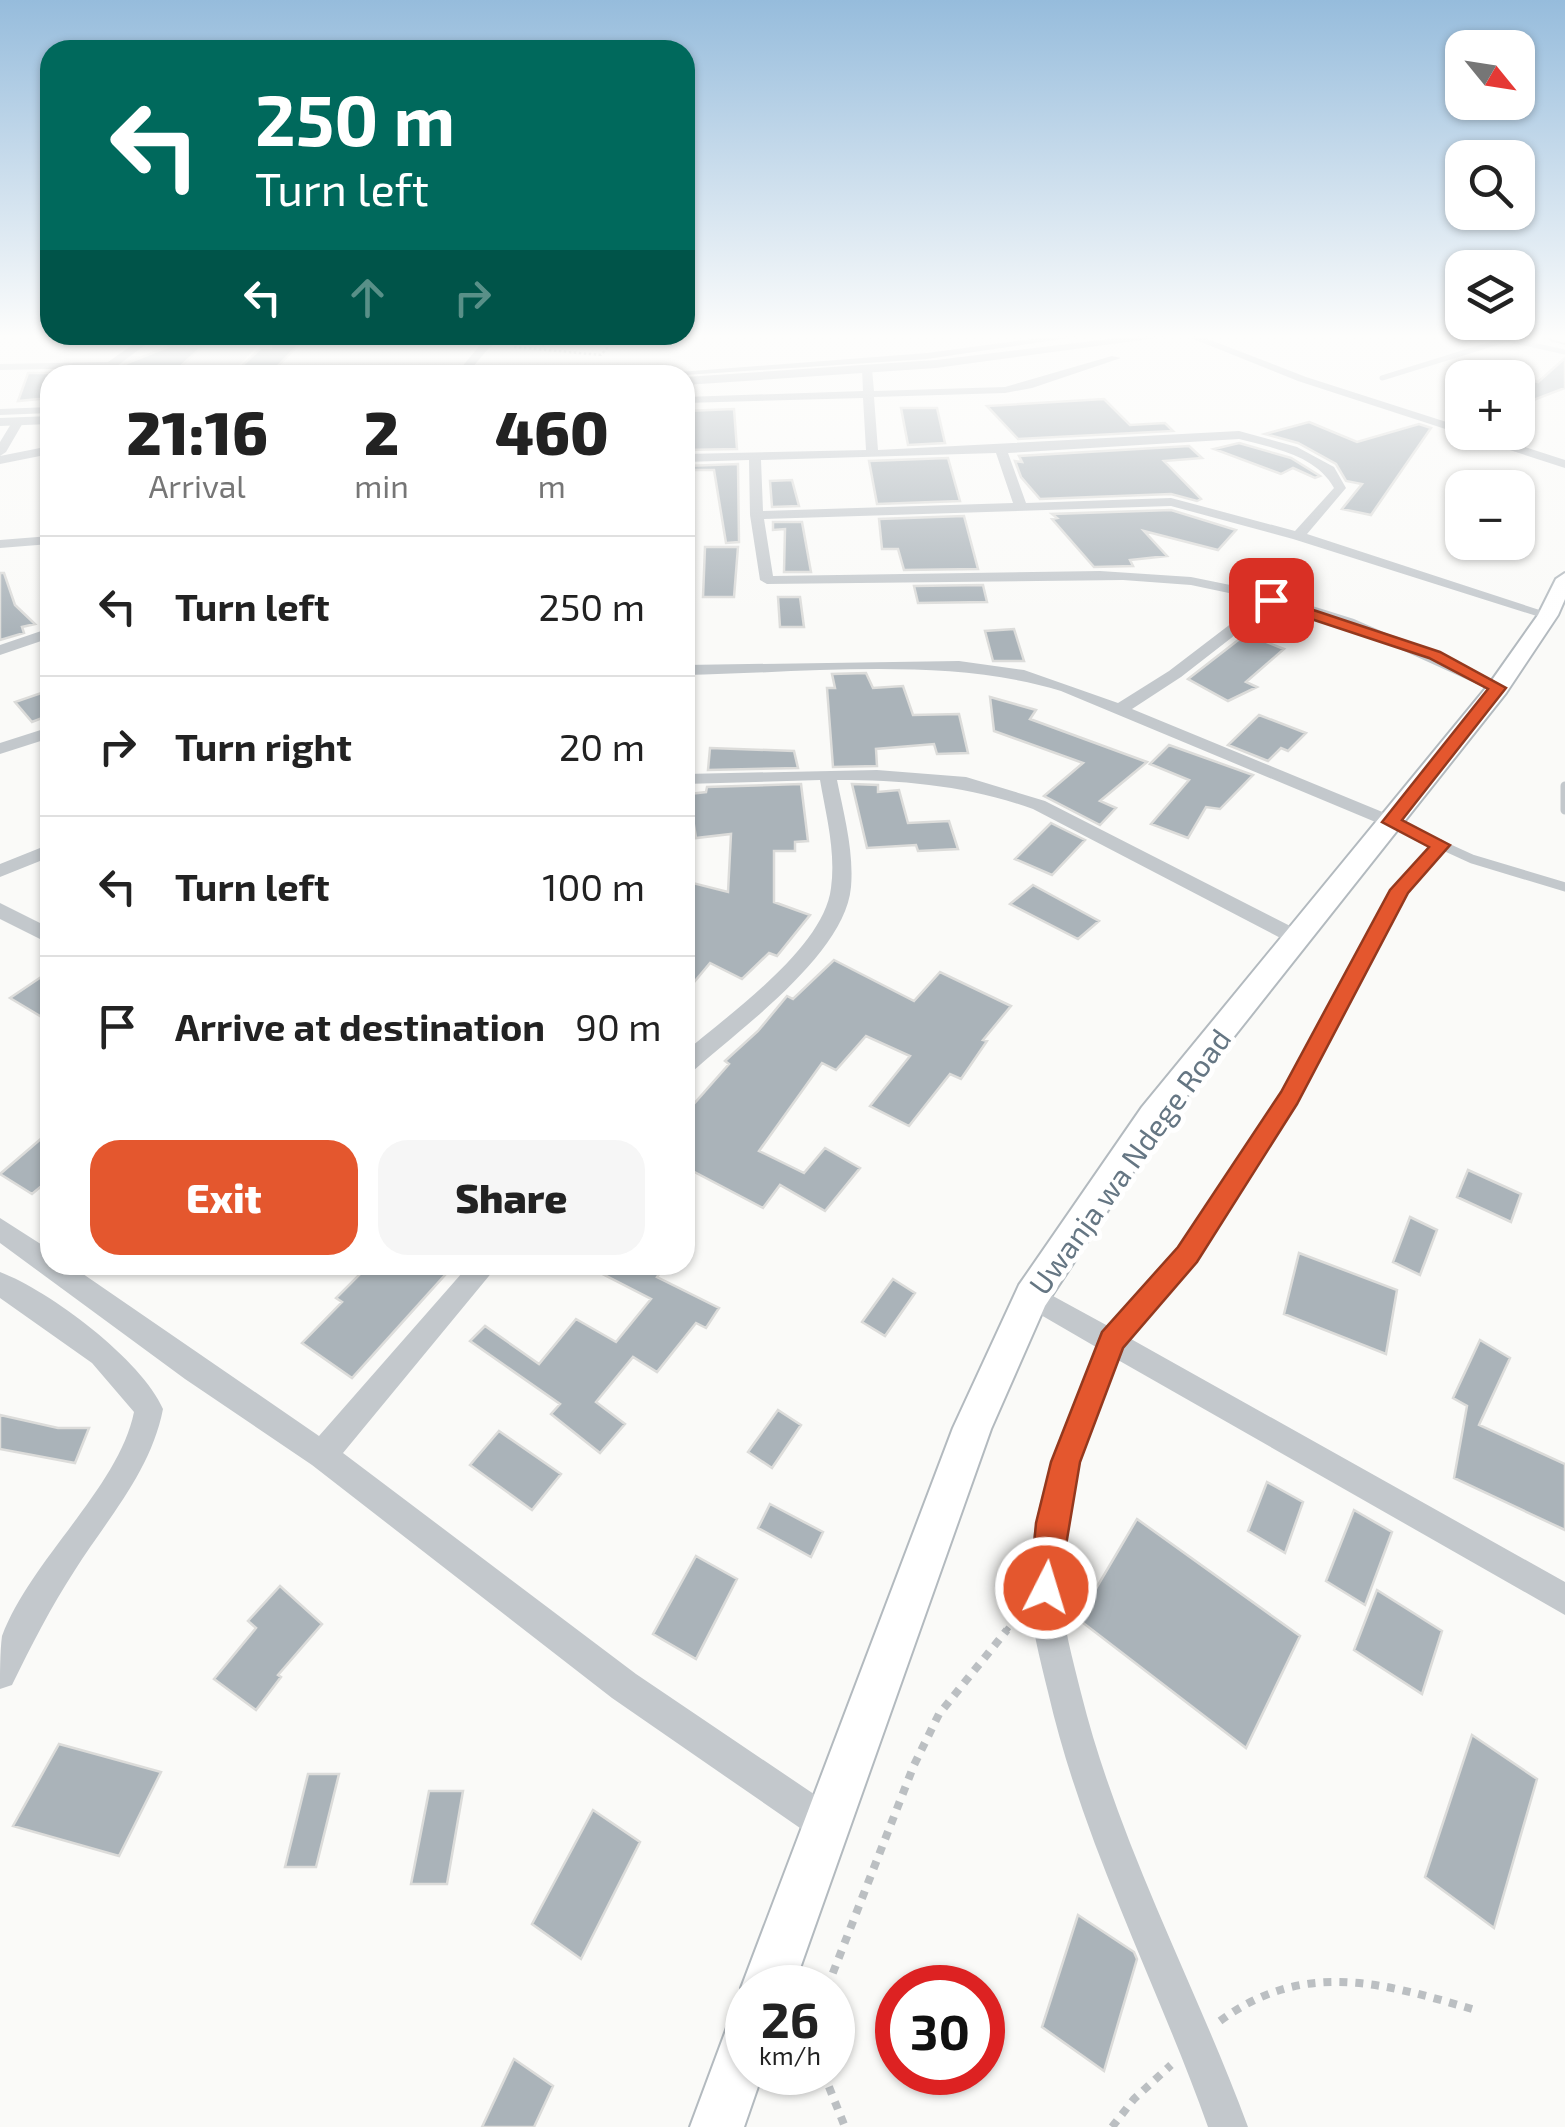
<!DOCTYPE html>
<meta charset="utf-8">
<style>
body{margin:0;font-family:"Exo 2",sans-serif;background:#f6f6f6;color:#222;height:100vh;display:flex;flex-direction:column;font-size:38px;white-space:nowrap}
*{box-sizing:border-box;margin:0}
p{font-size:32px;color:#767676}
.icon{flex:none;width:55px;height:55px;fill:none;stroke:currentColor;stroke-width:2;stroke-linecap:round;stroke-linejoin:round}
.map{position:relative;flex:1;overflow:hidden}
.drawer{position:absolute;left:40px;top:365px;width:655px;height:910px;display:flex;flex-direction:column;background:#fff;border-radius:30px;box-shadow:0 2px 8px #0004}
.drawer>*{flex:none}
.hud{position:absolute;left:40px;top:40px;width:655px;height:305px;border-radius:30px;box-shadow:0 2px 8px #0004;background:#00695c;color:#fff;overflow:hidden}
.needle{width:65px;rotate:120deg}
.fabs{position:absolute;left:1445px;top:30px;display:grid;gap:20px}
.fabs a{display:grid;place-items:center;width:90px;height:90px;border-radius:20px;background:#fff;box-shadow:0 2px 8px #0004;font-size:50px}
.speed{position:absolute;left:725px;top:1965px;display:flex;gap:20px;font-size:50px;font-weight:700;text-align:center}
.speed>*{display:grid;place-content:center;width:130px;height:130px;border-radius:50%;background:#fff;box-shadow:0 2px 8px #0004;line-height:1}
.speed small{font-size:25px;font-weight:400}
.speed .limit{border:15px solid #d22;background:#fff;color:#111}
.pin{position:absolute;display:grid;place-items:center;width:85px;height:85px;color:#fff;margin:-42px;border-radius:20px;box-shadow:0 5px 15px #0006}
.me{position:absolute;width:110px;margin:-55px;rotate:5deg;stroke-linejoin:round;filter:drop-shadow(0 0 8px #0008)}
.turn{display:flex;align-items:center;gap:35px;height:210px;padding:0 50px;font-size:45px}
.turn .icon{width:130px;height:130px;stroke-width:2.5}
.turn b{display:block;font-size:70px;line-height:85px}
.lanes{display:flex;align-items:center;height:95px;padding:0 50px;background:#0003;justify-content:center;gap:50px;direction:ltr}
.lanes .off{opacity:.35}
.eta{display:flex;justify-content:space-evenly;align-items:center;height:170px;text-align:center}
.eta b{font-size:60px;font-weight:800;line-height:70px}
.button{display:flex;gap:20px;margin-top:auto;padding:20px 50px}
.button a{flex:1;height:115px;border-radius:30px;background:#e4572e;color:#fff;font-size:40px;font-weight:800;line-height:115px;text-align:center}
.button a+a{background:#f6f6f6;color:#222}
ul{padding:0;list-style:none}
li{display:flex;align-items:center;gap:30px;height:140px;padding:0 50px;border-top:2px solid #e0e0e0}
li div{flex:1}
li b{display:block;font-size:38px}
li em{font-style:normal}
.map>svg:first-child{display:block}
.built{fill:#e8e9e9}
.building{fill:#aab3b9;stroke:#dcdcda;stroke-width:2.5}
.lines{fill:none;stroke-linecap:round;stroke-linejoin:round}
.secondary-casing{stroke:#b3babf;stroke-width:4}
.primary-casing{stroke:#b5babe;stroke-width:4}
.path-far2{stroke:#bbbfc2;stroke-width:2.5;stroke-dasharray:2.5 2.5;stroke-linecap:butt}
.path-far1{stroke:#bbbfc2;stroke-width:6;stroke-dasharray:6 6;stroke-linecap:butt}
.path{stroke:#bbbfc2;stroke-width:8;stroke-dasharray:8 8;stroke-linecap:butt}
.service-far1{stroke:#c3c8cc;stroke-width:5}
.service{stroke:#c3c8cc;stroke-width:9}
.minor{fill:#c3c8cc;fill-rule:evenodd}
.tertiary{fill:#c3c8cc;fill-rule:evenodd}
.secondary{fill:#fff;fill-rule:evenodd}
.primary{fill:#fff;fill-rule:evenodd}
.route{fill:#e4572e;stroke:#94391e;stroke-width:2.5}
.labels{text-anchor:middle;dominant-baseline:central;stroke-width:10;stroke-linejoin:round;paint-order:stroke}
.street-label{font-size:30px;fill:#657683;stroke:#fff}
</style>
<div class="map">
<svg width="1565" height="2127" viewBox="0 0 1565 2127">
<rect width="100%" height="100%" fill="#fafaf8"/>
<path class="built" d="M 175,344 L 258,346 L 229,375 L 104,375 L 130,356 L 150,356 Z"/>
<path class="building" d="M 271,336 L 307,336 L 269,375 L 232,375 L 261,348 L 271,348 Z
M 170,346 L 202,347 L 171,375 L 111,375 L 127,363 Z
M 1565,358 L 1565,388 L 1518,406 L 1518,375 L 1538,382 Z
M 28,373 L 50,373 L 50,398 L 18,401 Z
M 1104,399 L 1130,425 L 1165,423 L 1173,431 L 1018,439 L 987,406 Z
M 901,408 L 937,408 L 945,443 L 908,445 Z
M 734,409 L 737,449 L 685,450 L 685,411 Z
M 1309,422 L 1357,442 L 1419,424 L 1431,428 L 1371,515 L 1342,509 L 1362,484 L 1346,481 L 1336,464 L 1298,443 L 1265,434 Z
M 1239,443 L 1291,458 L 1320,476 L 1315,478 L 1293,468 L 1281,474 L 1214,449 Z
M 1189,446 L 1202,458 L 1164,461 L 1201,499 L 1197,501 L 1171,494 L 1040,499 L 1021,477 L 1015,461 L 1022,462 L 1019,456 Z
M 948,458 L 960,501 L 877,504 L 869,461 Z
M 738,464 L 739,542 L 726,543 L 714,470 L 685,470 L 685,466 Z
M 792,480 L 799,506 L 772,507 L 770,481 Z
M 1171,510 L 1236,530 L 1218,550 L 1144,531 L 1167,556 L 1130,560 L 1133,566 L 1094,567 L 1052,519 L 1057,518 L 1052,514 Z
M 964,516 L 978,569 L 904,570 L 898,549 L 882,549 L 879,519 Z
M 773,522 L 802,522 L 811,572 L 784,572 L 785,529 L 773,530 Z
M 705,547 L 738,547 L 734,597 L 703,597 Z
M 0,573 L 4,573 L 15,605 L 35,624 L 22,627 L 24,633 L 0,640 Z
M 983,585 L 987,602 L 918,603 L 914,586 Z
M 778,597 L 800,597 L 804,627 L 780,627 Z
M 1014,629 L 1024,661 L 993,661 L 985,631 Z
M 1246,634 L 1284,649 L 1246,682 L 1257,687 L 1228,701 L 1188,679 Z
M 866,673 L 873,688 L 903,686 L 913,715 L 959,714 L 968,753 L 937,754 L 934,744 L 876,749 L 877,766 L 833,767 L 827,688 L 835,688 L 832,674 Z
M 50,690 L 50,715 L 32,722 L 15,702 Z
M 990,697 L 1036,710 L 1030,719 L 1147,762 L 1100,801 L 1116,808 L 1100,825 L 1044,796 L 1083,763 L 994,731 Z
M 1259,715 L 1306,733 L 1288,751 L 1281,748 L 1268,761 L 1228,745 Z
M 1169,745 L 1253,775 L 1220,809 L 1206,807 L 1188,838 L 1151,824 L 1189,780 L 1150,764 Z
M 710,748 L 794,751 L 798,768 L 708,770 Z
M 801,784 L 808,841 L 795,842 L 795,851 L 774,851 L 774,902 L 810,915 L 777,956 L 769,953 L 742,979 L 710,963 L 685,993 L 685,881 L 728,892 L 731,834 L 696,838 L 689,794 L 706,792 L 707,787 Z
M 852,784 L 878,785 L 878,792 L 899,790 L 908,823 L 949,821 L 958,849 L 918,851 L 916,845 L 867,848 Z
M 1051,823 L 1085,840 L 1052,875 L 1015,859 Z
M 1033,885 L 1099,921 L 1078,939 L 1010,904 Z
M 834,960 L 914,1001 L 940,972 L 1011,1006 L 983,1040 L 987,1041 L 961,1079 L 950,1074 L 909,1126 L 870,1106 L 910,1056 L 866,1036 L 836,1070 L 822,1063 L 759,1151 L 804,1173 L 825,1148 L 860,1168 L 825,1211 L 780,1185 L 763,1208 L 685,1167 L 685,1114 L 729,1064 L 725,1061 L 758,1031 L 787,996 L 793,999 Z
M 50,971 L 50,1022 L 10,998 Z
M 50,1131 L 50,1179 L 32,1194 L 0,1174 Z
M 1468,1170 L 1521,1194 L 1511,1222 L 1457,1197 Z
M 1410,1217 L 1437,1230 L 1420,1275 L 1393,1262 Z
M 1299,1253 L 1397,1290 L 1386,1354 L 1284,1314 Z
M 369,1265 L 454,1265 L 352,1378 L 302,1343 L 342,1302 L 336,1298 Z
M 585,1265 L 666,1265 L 657,1277 L 719,1308 L 706,1328 L 696,1323 L 657,1372 L 633,1357 L 596,1402 L 625,1424 L 600,1453 L 551,1414 L 560,1404 L 470,1341 L 485,1326 L 539,1364 L 576,1319 L 616,1342 L 651,1299 Z
M 893,1279 L 915,1293 L 885,1336 L 862,1322 Z
M 1480,1340 L 1510,1358 L 1479,1425 L 1565,1464 L 1565,1530 L 1454,1478 L 1467,1406 L 1453,1398 Z
M 778,1410 L 801,1425 L 772,1468 L 748,1452 Z
M 0,1415 L 58,1428 L 89,1428 L 75,1463 L 0,1449 Z
M 499,1431 L 561,1474 L 532,1510 L 470,1465 Z
M 1267,1482 L 1303,1502 L 1285,1553 L 1248,1531 Z
M 770,1504 L 823,1532 L 811,1557 L 758,1528 Z
M 1354,1510 L 1392,1532 L 1365,1605 L 1326,1581 Z
M 1137,1519 L 1300,1636 L 1246,1748 L 1078,1619 Z
M 696,1556 L 737,1579 L 696,1659 L 653,1634 Z
M 280,1586 L 322,1624 L 278,1675 L 281,1677 L 256,1710 L 214,1679 L 256,1628 L 248,1621 Z
M 1377,1590 L 1442,1631 L 1422,1694 L 1354,1650 Z
M 1472,1735 L 1537,1779 L 1494,1928 L 1425,1877 Z
M 59,1744 L 161,1772 L 119,1856 L 13,1826 Z
M 308,1774 L 339,1774 L 316,1867 L 285,1867 Z
M 429,1791 L 463,1791 L 447,1884 L 411,1884 Z
M 593,1810 L 640,1842 L 581,1959 L 532,1924 Z
M 1078,1915 L 1134,1952 L 1137,1959 L 1104,2071 L 1042,2027 Z
M 514,2059 L 553,2086 L 534,2127 L 482,2127 Z"/>
<g class="lines">
<g class="secondary-casing">
<path id="secondary" d="M 1565,573 L 1565,599 L 1558,615 L 1506,693 L 1164,1125 L 1045,1306 L 991,1429 L 793,1988 L 748,1988 L 748,2003 L 741,1988 L 953,1428 L 1019,1285 L 1142,1107 L 1490,683 L 1538,615 L 1556,579 Z
M 748,2015 L 748,2072 L 763,2072 L 744,2127 L 690,2127 L 729,2022 Z"/>
</g>
<g class="primary-casing">
<path id="primary" d="M 1548,336 L 1565,336 L 1565,343 L 1551,339 Z"/>
</g>
<path class="path-far2" d="M 525,336 L 544,346
M 514,347 L 601,355 L 607,348 L 606,342 L 593,336"/>
<path class="path-far1" d="M 1005,1632 L 1019,1615"/>
<path class="path" d="M 827,1988 L 914,1765 L 939,1714 L 1007,1630
M 1220,2021 C 1303,1960 1380,1982 1472,2009
M 823,2072 L 845,2127
M 1112,2127 L 1134,2099 L 1171,2065"/>
<path class="service-far1" d="M 1501,338 L 1565,352
M 1382,378 L 1508,339"/>
<path class="service" d="M 1565,786 L 1565,810
M 1391,822 L 1472,859 L 1565,887"/>
<path class="minor" d="M 145,336 L 157,336 L 105,375 L 94,375 L 100,368 L 0,370 L 0,364 L 108,362 Z
M 453,336 L 488,340 L 506,336 L 488,349 L 466,375 L 455,375 L 481,344 Z
M 1054,336 L 1082,336 L 927,359 L 685,375 L 640,375 L 927,353 Z
M 1186,336 L 1200,336 L 1306,377 L 1462,427 L 1462,432 L 1479,432 L 1565,460 L 1565,468 L 1298,381 Z
M 1112,356 L 1121,358 L 1032,388 L 1005,393 L 874,397 L 878,450 L 1239,431 L 1297,447 L 1334,467 L 1346,488 L 1307,534 L 1555,615 L 1543,618 L 1293,539 L 1171,506 L 764,519 L 773,576 L 1100,571 L 1191,577 L 1274,594 L 1354,619 L 1504,685 L 1504,691 L 1492,691 L 1382,641 L 1275,604 L 1181,677 L 1132,709 L 1397,818 L 1397,826 L 1385,826 L 1061,691 C 948,656 805,673 685,675 L 685,665 L 959,661 L 1024,670 L 1118,703 L 1169,671 L 1262,600 L 1191,585 L 1123,580 L 767,584 L 760,580 L 750,515 L 749,460 L 685,462 L 685,454 L 866,450 L 863,398 L 685,403 L 685,397 L 863,391 L 862,369 L 867,366 L 872,369 L 874,391 L 1005,387 ZM 1239,439 C 1273,448 1316,455 1334,488 L 1295,531 L 1171,498 L 1026,503 L 1008,453 ZM 996,453 L 1013,503 L 763,511 L 761,460 Z
M 50,407 L 50,413 L 0,415 L 0,409 Z
M 14,419 L 24,421 L 6,452 L 0,456 L 0,442 Z
M 50,446 L 50,454 L 0,464 L 0,456 Z
M 50,536 L 50,544 L 0,548 L 0,540 Z
M 50,628 L 50,638 L 0,655 L 0,645 Z
M 50,727 L 50,738 L 0,754 L 0,743 Z
M 877,770 L 966,777 L 1045,801 L 1304,933 L 1307,938 L 1297,945 L 1290,943 L 1033,809 C 968,786 906,780 837,780 C 844,815 854,851 851,887 C 845,954 741,1028 693,1071 L 685,1074 L 685,1052 C 729,1014 824,948 831,888 C 836,852 826,815 820,780 L 685,784 L 685,774 Z
M 1441,839 L 1450,845 L 1408,893 L 1297,1104 L 1197,1262 L 1131,1339 L 1565,1582 L 1565,1615 L 1118,1360 C 1091,1432 1058,1509 1061,1588 C 1062,1622 1073,1660 1081,1693 C 1119,1845 1194,1981 1248,2127 L 1208,2127 C 1156,1981 1083,1844 1048,1692 C 1040,1659 1030,1622 1029,1587 C 1029,1503 1066,1423 1096,1347 L 1022,1304 L 1018,1296 L 1022,1288 L 1031,1284 L 1108,1326 L 1179,1246 L 1281,1092 L 1390,890 L 1434,841 Z
M 50,844 L 50,857 L 0,877 L 0,864 Z
M 0,903 L 50,928 L 50,944 L 0,919 Z
M 0,1218 L 50,1250 L 50,1265 L 70,1265 L 319,1436 L 469,1265 L 498,1265 L 343,1453 L 636,1674 L 839,1811 L 844,1824 L 839,1837 L 826,1842 L 813,1837 L 612,1698 L 312,1465 L 185,1379 L 0,1243 Z
M 0,1272 C 50,1291 142,1360 163,1409 C 151,1471 108,1518 75,1570 C 51,1607 31,1646 12,1685 L 0,1689 C 0,1673 0,1651 2,1636 C 31,1559 119,1487 134,1412 L 92,1363 L 0,1298 Z"/>
<path class="tertiary" d="M 1134,336 L 1171,336 L 936,368 L 685,385 L 685,377 L 936,360 Z
M 50,416 L 50,424 L 0,426 L 0,418 Z"/>
<use href="#secondary" class="secondary"/>
<use href="#primary" class="primary"/>
</g>
<linearGradient id="sky" x2="0" y2="1"><stop stop-color="#96bcdc"/><stop offset="0.53" stop-color="#fdfdfc"/><stop offset="1" stop-color="#fdfdfc" stop-opacity="0"/></linearGradient>
<rect width="1565" height="634" fill="url(#sky)"/>
<path class="route" d="M 1271,596 L 1440,652 L 1506,688 L 1402,820 L 1450,845 L 1408,893 L 1297,1104 L 1197,1262 L 1123,1348 L 1080,1462 L 1057,1599 L 1046,1604 L 1034,1599 L 1030,1588 L 1036,1523 L 1051,1462 L 1102,1332 L 1178,1247 L 1281,1092 L 1390,890 L 1429,847 L 1382,822 L 1488,689 L 1429,658 L 1266,604 L 1264,600 Z"/>
<g class="labels">
<g class="street-label">
<text transform="translate(1129 1161) rotate(-54)">Uwanja wa Ndege Road</text>
</g>
</g>
</svg>
<div class="fabs">
<a><svg class="needle" viewBox="-14 -14 28 28"><path d="M0-13l5 13h-10z" fill="#e53935"/><path d="M0 13l5-13h-10z" fill="#767676"/></svg></a>
<a><svg class="icon" aria-label="search" viewBox="0 0 24 24"><circle cx="10" cy="10" r="6"/><path d="M15 15l6 6"/></svg></a>
<a><svg class="icon" aria-label="layers" viewBox="0 0 24 24"><path d="M12 4l9 5-9 5-9-5zM3 14l9 5 9-5"/></svg></a>
<a>+</a>
<a>−</a>
</div>
<div class="speed"><div>26<small>km/h</small></div><div class="limit">30</div></div>
<div class="pin" style="left:1271px;top:600px;background:#d93025"><svg class="icon" aria-label="arrive" viewBox="0 0 24 24"><path d="M6 21V4h12l-3 4 3 4H6"/></svg></div>
<svg class="me" style="left:1046px;top:1588px" viewBox="-20 -20 40 40"><circle r="17" fill="#e4572e" stroke="#fff" stroke-width="3"/><path d="M0-11L8 9 0 5-8 9z" fill="#fff"/></svg>
<div class="hud">
<div class="turn"><svg class="icon" aria-label="left" viewBox="0 0 24 24"><path d="M17 20v-9H6M10 6l-5 5 5 5"/></svg><div><b>250 m</b>Turn left</div></div>
<div class="lanes"><svg class="icon" aria-label="left" viewBox="0 0 24 24"><path d="M17 20v-9H6M10 6l-5 5 5 5"/></svg><svg class="icon off" aria-label="ahead" viewBox="0 0 24 24"><path d="M12 20V5M6 11l6-6 6 6"/></svg><svg class="icon off" aria-label="right" viewBox="0 0 24 24"><path d="M7 20v-9h11M14 6l5 5-5 5"/></svg></div>
</div>
<section class="drawer">
<div class="eta">
<div><b>21:16</b><p>Arrival</p></div>
<div><b>2</b><p>min</p></div>
<div><b>460</b><p>m</p></div>
</div>
<ul>
<li><svg class="icon" aria-label="left" viewBox="0 0 24 24"><path d="M17 20v-9H6M10 6l-5 5 5 5"/></svg><div><b>Turn left</b></div><em>250 m</em></li>
<li><svg class="icon" aria-label="right" viewBox="0 0 24 24"><path d="M7 20v-9h11M14 6l5 5-5 5"/></svg><div><b>Turn right</b></div><em>20 m</em></li>
<li><svg class="icon" aria-label="left" viewBox="0 0 24 24"><path d="M17 20v-9H6M10 6l-5 5 5 5"/></svg><div><b>Turn left</b></div><em>100 m</em></li>
<li><svg class="icon" aria-label="arrive" viewBox="0 0 24 24"><path d="M6 21V4h12l-3 4 3 4H6"/></svg><div><b>Arrive at destination</b></div><em>90 m</em></li>
</ul>
<div class="button"><a>Exit</a><a>Share</a></div>
</section>
</div>
